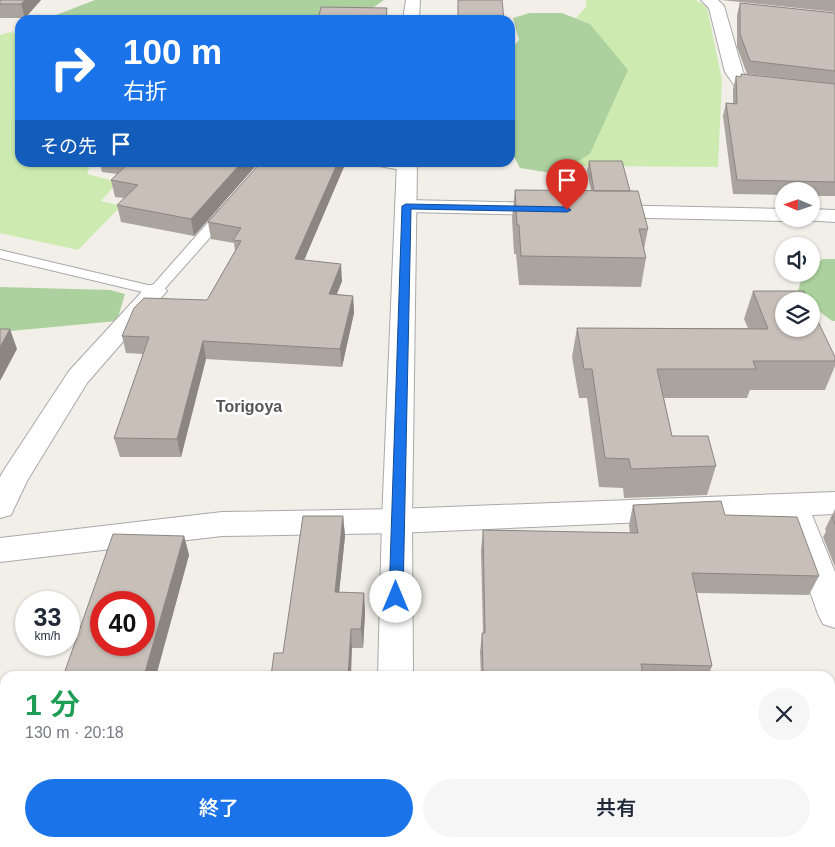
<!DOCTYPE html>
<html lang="ja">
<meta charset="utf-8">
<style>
body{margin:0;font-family:Arial,"Noto Sans JP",sans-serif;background:#f6f6f7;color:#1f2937;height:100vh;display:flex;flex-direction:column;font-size:19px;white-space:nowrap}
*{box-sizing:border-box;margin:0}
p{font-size:16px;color:#747a83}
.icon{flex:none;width:28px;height:28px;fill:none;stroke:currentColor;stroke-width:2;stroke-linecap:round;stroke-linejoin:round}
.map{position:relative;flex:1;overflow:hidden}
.side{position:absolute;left:0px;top:671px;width:835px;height:176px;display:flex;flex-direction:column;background:#fff;border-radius:15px 15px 0 0;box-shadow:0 1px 4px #0004}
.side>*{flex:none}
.hud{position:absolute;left:15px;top:15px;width:500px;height:152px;border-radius:15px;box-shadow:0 1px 4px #0004;background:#1a73e8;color:#fff;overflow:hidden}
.needle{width:32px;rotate:272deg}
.buttons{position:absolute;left:775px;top:182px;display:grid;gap:10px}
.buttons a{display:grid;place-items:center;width:45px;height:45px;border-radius:50%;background:#fff;box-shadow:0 1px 4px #0004;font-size:25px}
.speed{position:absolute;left:15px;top:591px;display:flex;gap:10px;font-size:25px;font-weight:700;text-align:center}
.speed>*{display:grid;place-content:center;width:65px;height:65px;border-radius:50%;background:#fff;box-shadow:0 1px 4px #0004;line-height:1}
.speed small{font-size:12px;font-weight:400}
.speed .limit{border:8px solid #d22;background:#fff;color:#111}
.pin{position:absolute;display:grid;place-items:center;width:42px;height:42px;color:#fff;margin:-51px -21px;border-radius:50% 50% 50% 0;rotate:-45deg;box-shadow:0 0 5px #0007}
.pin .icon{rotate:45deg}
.me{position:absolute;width:55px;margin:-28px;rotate:0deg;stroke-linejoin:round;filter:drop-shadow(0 0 4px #0008)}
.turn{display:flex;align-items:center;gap:18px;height:105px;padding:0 25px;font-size:22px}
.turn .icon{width:65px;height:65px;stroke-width:2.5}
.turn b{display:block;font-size:35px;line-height:42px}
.then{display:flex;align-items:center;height:48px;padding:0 25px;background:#0003;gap:10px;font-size:19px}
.round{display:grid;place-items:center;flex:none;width:52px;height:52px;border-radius:26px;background:#f6f6f7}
.overview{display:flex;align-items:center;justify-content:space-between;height:85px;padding:0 25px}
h1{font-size:30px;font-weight:600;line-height:38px;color:#1e9e55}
.cta{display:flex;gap:10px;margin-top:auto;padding:10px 25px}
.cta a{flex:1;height:58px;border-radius:30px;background:#1a73e8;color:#fff;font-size:20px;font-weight:600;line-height:58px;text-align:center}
.cta a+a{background:#f6f6f7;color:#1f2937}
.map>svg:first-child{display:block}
.grass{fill:#cdebb0}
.forest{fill:#add19e}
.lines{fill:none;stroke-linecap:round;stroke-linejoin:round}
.service-casing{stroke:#a9a9a9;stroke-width:2}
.minor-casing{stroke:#a9a9a9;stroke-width:2}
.tertiary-casing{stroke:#a9a9a9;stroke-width:2}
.service{fill:#fff;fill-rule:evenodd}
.minor{fill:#fff;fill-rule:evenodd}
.tertiary{fill:#fff;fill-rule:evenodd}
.wall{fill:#aba49e}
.shaded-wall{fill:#8b8681}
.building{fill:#c7bfb8;stroke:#8b8681;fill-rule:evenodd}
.route{fill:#1a73e8;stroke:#114b97}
.labels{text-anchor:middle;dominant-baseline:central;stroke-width:5;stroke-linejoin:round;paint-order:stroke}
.quarter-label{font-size:16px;font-weight:bold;fill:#555;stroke:#fff}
</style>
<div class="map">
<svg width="835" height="847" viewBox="0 0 835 847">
<rect width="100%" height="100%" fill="#f2efe9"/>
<path class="grass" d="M 586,0 L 696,0 L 707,7 L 722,80 L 718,167 L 570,166 L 590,154 L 600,129 L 590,24 L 576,18 L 586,7 Z
M 10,32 L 20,35 L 20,80 L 14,84 L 20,97 L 20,162 L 91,163 L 87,174 L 118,182 L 101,201 L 121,206 L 78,250 L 0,233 L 0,35 Z"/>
<path class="forest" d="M 95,0 L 384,0 L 371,9 L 338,20 L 43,20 Z
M 530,13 L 562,13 L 590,24 L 628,70 L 590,154 L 558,174 L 520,168 L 510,149 L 510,51 L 519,40 L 513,18 Z
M 823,259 L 835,259 L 835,321 L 832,321 L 811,305 L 811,301 L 806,301 L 797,294 L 803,274 L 811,274 L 811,267 Z
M 0,287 L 110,290 L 125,294 L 117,321 L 0,332 Z"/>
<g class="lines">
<g class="service-casing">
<path id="service" d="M 373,162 L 411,164 L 413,167 L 407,171 L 379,166 Z
M 225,208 L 230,209 L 232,212 L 230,215 L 160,294 L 155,295 L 0,258 L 0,250 L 152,286 L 220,209 Z"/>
</g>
<g class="minor-casing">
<path id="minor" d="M 701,0 L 718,0 L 724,6 L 743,72 L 746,76 L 835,86 L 835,96 L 734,85 L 725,72 L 709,8 Z
M 406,200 L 550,203 L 557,205 L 561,209 L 557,213 L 550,215 L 406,212 L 399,210 L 395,206 L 399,202 Z
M 605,205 L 784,209 L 784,219 L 792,219 L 784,221 L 605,217 L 598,215 L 594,211 L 598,207 Z
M 811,209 L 835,210 L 835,222 L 803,220 L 811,219 Z
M 155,284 L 163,286 L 167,291 L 87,383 L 27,481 L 11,515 L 0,518 L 0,477 L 4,470 L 69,371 L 147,286 Z
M 835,492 L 835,514 L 812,515 L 835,572 L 835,628 L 823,624 L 818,614 L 783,516 L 397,533 L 222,536 L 0,562 L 0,538 L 222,512 L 397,509 Z"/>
</g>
<g class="tertiary-casing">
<path id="tertiary" d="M 406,0 L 420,0 L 419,20 L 403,20 Z
M 397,162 L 417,162 L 412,521 L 413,676 L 378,676 L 382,521 Z
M 374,842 L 414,842 L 414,847 L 374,847 Z"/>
</g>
<use href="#service" class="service"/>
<use href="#minor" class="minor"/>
<use href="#tertiary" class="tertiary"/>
</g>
<path class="wall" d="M 0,0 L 41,0 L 25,18 L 0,18 Z
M 721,0 L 835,0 L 835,12 Z
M 740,3 L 835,13 L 835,84 L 747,74 L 737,47 L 737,15 Z
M 741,74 L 835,84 L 835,196 L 811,196 L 811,191 L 784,191 L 784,195 L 733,194 L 723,116 L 726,103 L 733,103 L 733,89 L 736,76 L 741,77 Z
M 589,161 L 630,191 L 648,229 L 644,249 L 646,258 L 641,287 L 519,285 L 516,254 L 514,254 L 512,218 L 515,190 L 591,191 L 587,170 Z
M 100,162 L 259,162 L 194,236 L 121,222 L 117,205 L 124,198 L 115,197 L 111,180 L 117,174 L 102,172 Z
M 261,162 L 346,162 L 304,260 L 342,281 L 337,294 L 353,296 L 354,313 L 342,367 L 206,359 L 181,457 L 120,457 L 114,438 L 143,354 L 126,353 L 122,336 L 207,300 L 235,251 L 234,243 L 211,239 L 208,222 Z
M 753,291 L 835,357 L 835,366 L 825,390 L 750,390 L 747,398 L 664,398 L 672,436 L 716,466 L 707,495 L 624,498 L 623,488 L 599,487 L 587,398 L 579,398 L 572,357 L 577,328 L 748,328 L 744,319 Z
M 633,505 L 725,515 L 819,576 L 809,595 L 697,593 L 712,666 L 708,676 L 481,676 L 480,652 L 482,633 L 483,633 L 481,550 L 483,530 L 630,533 L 629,525 Z
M 835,509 L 835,567 L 823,537 L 826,531 L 825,529 Z
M 343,516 L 345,536 L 339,593 L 364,593 L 365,613 L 363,648 L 352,648 L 283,653 Z
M 184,536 L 189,555 L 156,676 L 65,676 L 64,674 Z
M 531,842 L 808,842 L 809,847 L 532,847 Z"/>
<path class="shaded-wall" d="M 25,0 L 41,0 L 25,18 L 21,4 Z
M 242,162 L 259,162 L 194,236 L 191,219 Z
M 338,162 L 346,162 L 297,277 L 295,259 Z
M 341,264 L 342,281 L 330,311 L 329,294 Z
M 353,296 L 354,313 L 342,367 L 340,349 Z
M 10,329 L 17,349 L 0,381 L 0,347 Z
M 203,341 L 206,359 L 181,457 L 177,439 Z
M 343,516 L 345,536 L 337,612 L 335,592 Z
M 184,536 L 189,555 L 156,676 L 144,676 Z
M 364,593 L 365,613 L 363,648 L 361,629 Z
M 351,629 L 352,648 L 351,676 L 348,676 Z
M 325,842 L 329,842 L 328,847 L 325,847 Z"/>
<path class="building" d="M 0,0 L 25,0 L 21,4 L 0,4 Z
M 458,0 L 502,0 L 504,20 L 458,20 Z
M 740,3 L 835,13 L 835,71 L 750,61 L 740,34 Z
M 321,7 L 387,8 L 386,20 L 318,20 Z
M 741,74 L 835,84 L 835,182 L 737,180 L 726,103 L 737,104 L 736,76 L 741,77 Z
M 589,161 L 622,161 L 630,191 L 594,191 Z
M 130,162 L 242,162 L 191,219 L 117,205 L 138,185 L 111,180 Z
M 261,162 L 338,162 L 295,259 L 341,264 L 329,294 L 353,296 L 340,349 L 203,341 L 177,439 L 114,438 L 149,337 L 122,336 L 134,308 L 144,298 L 207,300 L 241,241 L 233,240 L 241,228 L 208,222 Z
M 515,190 L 638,191 L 648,229 L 639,229 L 646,258 L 521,256 L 519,225 L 517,225 Z
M 753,291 L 804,291 L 808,301 L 784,301 L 784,329 L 811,329 L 811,307 L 835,357 L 835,361 L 753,361 L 756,369 L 657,369 L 672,436 L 708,436 L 716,466 L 631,469 L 629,459 L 605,458 L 592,369 L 584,369 L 577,328 L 768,329 Z
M 0,329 L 10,329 L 0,347 Z
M 721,501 L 725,515 L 797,517 L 819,576 L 692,573 L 712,666 L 641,664 L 643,675 L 483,672 L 482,633 L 485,633 L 483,530 L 638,533 L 633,505 Z
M 303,516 L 343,516 L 335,592 L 364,593 L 361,629 L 351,629 L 348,676 L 271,676 L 274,653 L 283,653 Z
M 832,517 L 835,517 L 835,524 Z
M 113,534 L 184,536 L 144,676 L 77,676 L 77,674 L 64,674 ZM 101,602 L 144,602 L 144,645 L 101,645 Z
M 232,842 L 325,842 L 325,847 L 231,847 Z
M 537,842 L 808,842 L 809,847 L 537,847 Z"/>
<path class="route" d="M 406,204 L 567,207 L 571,210 L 567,212 L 411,209 L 403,597 L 401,601 L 396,603 L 391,601 L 389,597 L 402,206 Z"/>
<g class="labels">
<g class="quarter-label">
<text x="249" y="406">Torigoya</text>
</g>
</g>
</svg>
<div class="buttons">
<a><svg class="needle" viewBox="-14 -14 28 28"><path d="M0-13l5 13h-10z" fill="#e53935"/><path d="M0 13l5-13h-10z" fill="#747a83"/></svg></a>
<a><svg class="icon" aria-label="sound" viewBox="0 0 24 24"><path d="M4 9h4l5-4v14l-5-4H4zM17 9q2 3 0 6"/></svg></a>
<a><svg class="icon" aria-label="layers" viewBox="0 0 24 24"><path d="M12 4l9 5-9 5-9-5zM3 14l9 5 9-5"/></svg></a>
</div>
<div class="speed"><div>33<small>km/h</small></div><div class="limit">40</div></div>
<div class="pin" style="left:567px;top:210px;background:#d93025"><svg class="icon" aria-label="arrive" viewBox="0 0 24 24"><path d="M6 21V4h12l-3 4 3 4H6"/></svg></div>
<svg class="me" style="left:396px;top:597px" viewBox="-20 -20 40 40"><circle r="19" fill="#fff"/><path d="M0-13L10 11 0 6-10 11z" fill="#1a73e8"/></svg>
<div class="hud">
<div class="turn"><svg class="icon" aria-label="right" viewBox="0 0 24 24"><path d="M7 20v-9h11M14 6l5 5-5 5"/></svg><div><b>100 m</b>右折</div></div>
<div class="then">その先<svg class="icon" aria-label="arrive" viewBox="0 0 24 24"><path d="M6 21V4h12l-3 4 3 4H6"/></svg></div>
</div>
<section class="side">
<div class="overview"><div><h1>1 分</h1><p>130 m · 20:18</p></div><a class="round"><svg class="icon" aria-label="close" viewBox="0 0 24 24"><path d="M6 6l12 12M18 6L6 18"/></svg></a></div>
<div class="cta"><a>終了</a><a>共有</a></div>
</section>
</div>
